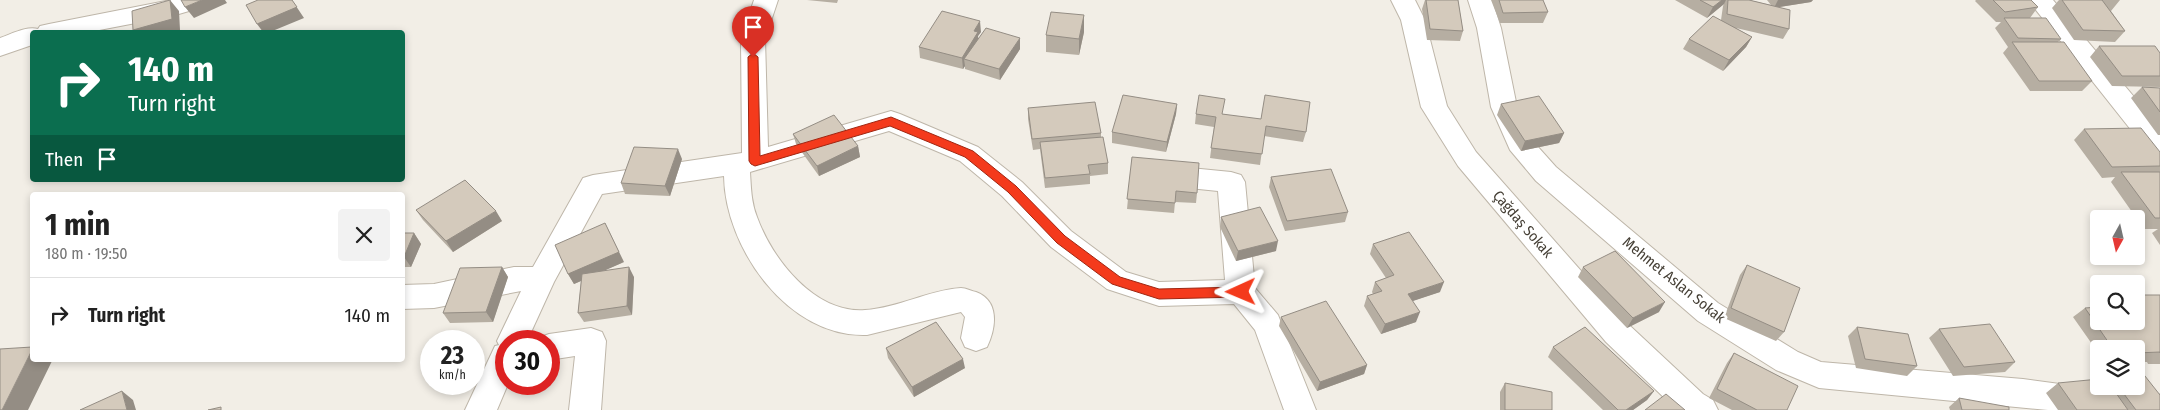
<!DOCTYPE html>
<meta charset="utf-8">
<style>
body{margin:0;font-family:"Fira Sans Condensed",sans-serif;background:#f2f2f2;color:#222;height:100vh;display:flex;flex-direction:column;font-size:19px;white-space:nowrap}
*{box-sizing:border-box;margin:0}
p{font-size:16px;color:#767676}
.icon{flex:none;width:28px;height:28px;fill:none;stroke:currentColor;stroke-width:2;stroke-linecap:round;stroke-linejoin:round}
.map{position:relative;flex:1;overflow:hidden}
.drawer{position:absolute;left:30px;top:192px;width:375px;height:170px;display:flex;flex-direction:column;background:#fff;border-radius:5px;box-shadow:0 2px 8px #0003}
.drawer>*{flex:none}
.guide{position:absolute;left:30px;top:30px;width:375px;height:152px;border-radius:5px;box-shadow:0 2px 8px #0003;background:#0b6e4f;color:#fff;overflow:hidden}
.needle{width:32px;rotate:188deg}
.tools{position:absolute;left:2090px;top:210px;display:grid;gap:10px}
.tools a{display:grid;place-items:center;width:55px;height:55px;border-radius:5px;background:#fff;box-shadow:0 2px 8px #0003;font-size:25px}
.speed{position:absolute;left:420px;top:330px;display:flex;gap:10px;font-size:25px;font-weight:700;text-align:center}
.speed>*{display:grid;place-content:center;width:65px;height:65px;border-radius:50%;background:#fff;box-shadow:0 2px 8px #0003;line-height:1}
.speed small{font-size:12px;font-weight:400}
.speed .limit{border:8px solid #d22;background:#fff;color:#111}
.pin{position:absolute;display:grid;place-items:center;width:42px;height:42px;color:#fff;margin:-51px -21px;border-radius:50% 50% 50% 0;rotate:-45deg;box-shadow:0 0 5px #0007}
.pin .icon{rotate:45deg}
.me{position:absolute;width:55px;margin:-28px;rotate:269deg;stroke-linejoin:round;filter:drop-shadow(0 0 4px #0008)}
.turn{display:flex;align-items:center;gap:18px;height:105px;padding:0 15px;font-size:22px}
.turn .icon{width:65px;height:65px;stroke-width:2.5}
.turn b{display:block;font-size:35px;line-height:42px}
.then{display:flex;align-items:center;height:48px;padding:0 15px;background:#0003;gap:10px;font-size:19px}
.round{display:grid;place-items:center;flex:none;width:52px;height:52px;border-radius:5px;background:#f2f2f2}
.headline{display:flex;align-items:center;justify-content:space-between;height:85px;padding:0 15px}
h1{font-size:30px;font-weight:700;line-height:38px}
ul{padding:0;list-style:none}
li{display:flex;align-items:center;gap:15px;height:75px;padding:0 15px;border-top:1px solid #e0e0e0}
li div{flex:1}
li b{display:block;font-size:19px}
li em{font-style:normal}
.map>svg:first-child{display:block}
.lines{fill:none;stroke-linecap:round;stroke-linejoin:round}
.minor-casing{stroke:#beb6a9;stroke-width:2}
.minor{fill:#fff;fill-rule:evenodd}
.wall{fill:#b6aea2}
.shaded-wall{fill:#948d84}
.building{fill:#d4cabc;stroke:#948d84}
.route{fill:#f43a1c;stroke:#9f2612}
.labels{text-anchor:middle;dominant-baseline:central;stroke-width:5;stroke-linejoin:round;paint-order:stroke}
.street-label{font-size:15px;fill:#453f35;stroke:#fff}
</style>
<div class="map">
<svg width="2160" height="410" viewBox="0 0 2160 410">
<rect width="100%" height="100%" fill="#f2eee6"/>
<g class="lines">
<g class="minor-casing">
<path id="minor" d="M 171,0 L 210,0 L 206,6 L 172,16 L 89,32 L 32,32 L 32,45 L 0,56 L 0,38 C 12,34 26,26 38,29 L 40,26 L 49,24 Z
M 754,0 L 778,0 L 765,39 L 768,147 L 891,111 L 900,114 L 978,147 L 1022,182 L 1071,231 L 1126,272 L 1159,282 L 1225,280 L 1218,191 L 1160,185 L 1150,182 L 1147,175 L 1150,168 L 1160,165 L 1231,172 L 1241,175 L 1245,182 L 1255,288 L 1278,315 L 1316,410 L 1284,410 L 1255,330 L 1234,304 L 1159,306 L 1107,289 L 1051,247 L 1002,196 L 960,161 L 889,131 L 750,172 C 751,187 751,202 757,217 C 772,259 815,314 865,310 C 898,308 929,290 961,288 C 966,288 971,291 976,292 C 1000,301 996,328 987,347 L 976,351 L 965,347 L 961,338 L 965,317 L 961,312 L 867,335 C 788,338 725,248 724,176 L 602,194 L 554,282 L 527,341 L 506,341 L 506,384 L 508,384 L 497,410 L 465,410 L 495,346 L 499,345 L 497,341 L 521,291 L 434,308 L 402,309 L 402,285 L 434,284 L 514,267 L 533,267 L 583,178 L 593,175 L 742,153 L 741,39 Z
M 1391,0 L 1415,0 L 1425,20 L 1447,106 L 1476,152 L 1628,324 L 1703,394 L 1713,400 L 1718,410 L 1677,410 L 1606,342 L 1458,166 L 1421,107 L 1401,20 Z
M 1468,0 L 1492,0 L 1501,28 L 1517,107 L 1530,138 L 1556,167 L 1718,303 L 1798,352 L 1821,362 L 2023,379 L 2149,396 L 2160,400 L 2160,410 L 2048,410 L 1819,388 L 1776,370 L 1698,321 L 1536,181 L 1510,150 L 1491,107 L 1477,28 Z
M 2028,0 L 2053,0 L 2160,128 L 2160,154 L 2151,151 L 2135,135 Z
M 591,328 L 602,332 L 606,341 L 601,410 L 569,410 L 575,356 L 549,360 L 549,341 L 537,341 L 538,338 L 549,334 Z"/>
</g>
<use href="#minor" class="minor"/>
</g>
<path class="wall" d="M 807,0 L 838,0 L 837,3 Z
M 1425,0 L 1458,0 L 1463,31 L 1460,41 L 1427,40 L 1422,9 Z
M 1491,0 L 1543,0 L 1548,12 L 1543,23 L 1500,23 Z
M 1675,0 L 1726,0 L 1724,4 L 1707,18 Z
M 1726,0 L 1749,0 L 1771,5 L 1767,0 L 1813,0 L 1811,2 L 1779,7 L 1789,29 L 1783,39 L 1736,28 L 1752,37 L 1746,47 L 1723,71 L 1683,49 L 1689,39 L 1721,20 L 1723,6 Z
M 1976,0 L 2031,0 L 2038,7 L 2030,18 L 2027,18 L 2061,39 L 2058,42 L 2092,81 L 2082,91 L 2030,91 L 2003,53 L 2008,47 L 1995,28 L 2001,22 L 1996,22 L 1975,1 Z
M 2059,0 L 2120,0 L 2111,11 L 2125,31 L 2115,42 L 2074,40 L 2052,8 Z
M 1084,15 L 1084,32 L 1079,55 L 1046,52 L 1046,35 Z
M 981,32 L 978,36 L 978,38 L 1020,38 L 1020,49 L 1000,80 L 965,69 L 965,66 L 963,69 L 920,58 L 919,47 Z
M 2099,46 L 2160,53 L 2160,87 L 2112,86 L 2090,57 Z
M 2142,87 L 2160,88 L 2160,135 L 2158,135 L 2131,98 Z
M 1177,104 L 1176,114 L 1166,152 L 1112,143 L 1112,132 Z
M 1501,104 L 1564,133 L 1559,143 L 1521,151 L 1497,115 Z
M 1028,108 L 1101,133 L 1101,137 L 1108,163 L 1108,174 L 1090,176 L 1090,184 L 1045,188 L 1040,149 L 1033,150 L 1028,119 Z
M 1196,114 L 1223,114 L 1306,132 L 1303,142 L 1264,136 L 1260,165 L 1210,158 L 1214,127 L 1195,124 Z
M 2084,129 L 2160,152 L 2160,245 L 2152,233 L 2158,229 L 2144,229 L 2111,182 L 2115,177 L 2102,178 L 2074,140 Z
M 793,134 L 858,146 L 860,157 L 819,176 L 796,144 Z
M 1132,157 L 1197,193 L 1196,203 L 1175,202 L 1174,213 L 1127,209 Z
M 682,159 L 670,196 L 625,194 L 621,183 Z
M 1271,177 L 1348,212 L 1345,222 L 1285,231 L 1269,187 Z
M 416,210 L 502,221 L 453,252 L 423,220 Z
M 1221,217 L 1276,251 L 1236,261 L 1220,227 Z
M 402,233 L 414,233 L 421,244 L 411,267 L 402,267 Z
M 1373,244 L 1440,292 L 1412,301 L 1416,322 L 1381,334 L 1364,306 L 1367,296 L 1373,294 L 1372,292 L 1375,282 L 1386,278 L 1370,254 Z
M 624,262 L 605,270 L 634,277 L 632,315 L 584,322 L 578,313 L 581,281 L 574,284 L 568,274 Z
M 1747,265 L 1784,332 L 1776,341 L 1724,318 L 1740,275 Z
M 502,267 L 508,277 L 493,322 L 450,323 L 443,313 Z
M 1583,267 L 1659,312 L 1627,328 L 1578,277 Z
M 2160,295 L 2160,364 L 2148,364 L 2147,362 L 2136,362 L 2136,349 L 2099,349 L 2099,354 L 2073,317 L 2085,308 L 2099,321 Z
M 1281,317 L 1367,365 L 1364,374 L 1317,391 L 1279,326 Z
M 1857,327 L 1917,366 L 1907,376 L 1856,368 L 1848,336 Z
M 1939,329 L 2015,362 L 2005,372 L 1953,376 L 1929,338 Z
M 1553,347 L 1654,391 L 1647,400 L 1633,410 L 1603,410 L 1548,357 Z
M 886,348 L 965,368 L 914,397 L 888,358 Z
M 1734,353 L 1787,410 L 1732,410 L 1709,398 L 1727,363 Z
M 1505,383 L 1552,410 L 1500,410 L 1500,392 Z
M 2058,383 L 2099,386 L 2136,386 L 2159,394 L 2160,393 L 2160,410 L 2058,410 L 2046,393 Z
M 1959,398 L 2009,410 L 1950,410 L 1949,407 Z"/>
<path class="shaded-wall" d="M 170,0 L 179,11 L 180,30 L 171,32 L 135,32 L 133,30 Z
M 202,0 L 225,0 L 227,3 L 194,18 L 185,7 Z
M 292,0 L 304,18 L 270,32 L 263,32 L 257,24 Z
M 1722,0 L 1726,0 L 1724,4 L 1707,18 L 1713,7 Z
M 1778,0 L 1813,0 L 1811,2 L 1774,8 Z
M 1084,15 L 1084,32 L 1079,55 L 1079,39 Z
M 980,21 L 981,32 L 978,36 L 979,43 L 964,59 L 965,66 L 963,69 L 962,58 L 974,31 Z
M 1752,37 L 1746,47 L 1723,71 L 1729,60 Z
M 1020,38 L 1020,49 L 1000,80 L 999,69 Z
M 1177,104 L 1176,114 L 1166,152 L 1167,142 Z
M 1564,133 L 1559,143 L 1521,151 L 1525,141 Z
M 858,146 L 860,157 L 819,176 L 817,166 Z
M 678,149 L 682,159 L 670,196 L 665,186 Z
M 496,211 L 502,221 L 453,252 L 446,241 Z
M 605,223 L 624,262 L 574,284 L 568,274 Z
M 414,233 L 421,244 L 411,267 L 404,257 Z
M 1278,241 L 1276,251 L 1236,261 L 1238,251 Z
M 502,267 L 508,277 L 493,322 L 486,312 Z
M 629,267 L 634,277 L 632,315 L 627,306 Z
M 1444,282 L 1440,292 L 1404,304 L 1408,294 Z
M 1665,302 L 1659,312 L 1627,328 L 1633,318 Z
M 1420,312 L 1416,322 L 1381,334 L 1385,324 Z
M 32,350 L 32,360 L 51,360 L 52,361 L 28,410 L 2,410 Z
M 963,359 L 965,368 L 914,397 L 912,387 Z
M 1367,365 L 1364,374 L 1317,391 L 1320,382 Z
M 122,391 L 133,400 L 136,410 L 127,410 Z
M 1654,391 L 1647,400 L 1633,410 L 1626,410 Z"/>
<path class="building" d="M 170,0 L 172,19 L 133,30 L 132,11 Z
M 181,0 L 202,0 L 185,7 Z
M 258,0 L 292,0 L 297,7 L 257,24 L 246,5 Z
M 1426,0 L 1458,0 L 1463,31 L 1430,29 Z
M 1499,0 L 1543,0 L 1548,12 L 1503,13 Z
M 1700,0 L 1722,0 L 1713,7 Z
M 1728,0 L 1749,0 L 1790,10 L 1789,29 L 1727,14 Z
M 1993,0 L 2031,0 L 2038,7 L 2005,12 Z
M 2062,0 L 2102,0 L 2125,31 L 2083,30 Z
M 942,11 L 980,21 L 974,31 L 978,32 L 962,58 L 919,47 Z
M 1051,12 L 1084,15 L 1079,39 L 1046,35 Z
M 1713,16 L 1752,37 L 1729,60 L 1689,39 Z
M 2004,18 L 2046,18 L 2061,39 L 2018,38 Z
M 986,28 L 1020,38 L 999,69 L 964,59 Z
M 2012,42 L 2064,42 L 2092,81 L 2039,81 Z
M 2099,46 L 2155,46 L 2160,53 L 2160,76 L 2122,76 Z
M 2142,87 L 2160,88 L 2160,112 Z
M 1123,95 L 1177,104 L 1167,142 L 1112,132 Z
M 1199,95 L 1225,99 L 1222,114 L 1261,119 L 1265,95 L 1310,102 L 1306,132 L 1266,126 L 1262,154 L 1211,148 L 1216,117 L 1196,114 Z
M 1539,96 L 1564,133 L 1525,141 L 1501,104 Z
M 1095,102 L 1101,133 L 1032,139 L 1028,108 Z
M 834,115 L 858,146 L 817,166 L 793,134 Z
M 2141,128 L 2160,152 L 2160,166 L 2112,167 L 2084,129 Z
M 1103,137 L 1108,163 L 1088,165 L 1090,174 L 1045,178 L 1040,142 Z
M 634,147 L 678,149 L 665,186 L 621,183 Z
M 1132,157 L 1199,163 L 1197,193 L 1176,191 L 1175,203 L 1127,199 Z
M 1331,169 L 1348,212 L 1287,221 L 1271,177 Z
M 2121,172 L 2160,172 L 2160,218 L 2155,218 Z
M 465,180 L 496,211 L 446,241 L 416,210 Z
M 1260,207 L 1278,241 L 1238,251 L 1221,217 Z
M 605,223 L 619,252 L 568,274 L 555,245 Z
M 1409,232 L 1444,282 L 1408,294 L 1420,312 L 1385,324 L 1367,296 L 1382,291 L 1375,282 L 1394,275 L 1373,244 Z
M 402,233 L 414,233 L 404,257 L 402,257 Z
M 1615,251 L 1665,302 L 1633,318 L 1583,267 Z
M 1747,265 L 1800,288 L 1784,332 L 1731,308 Z
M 502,267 L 486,312 L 443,313 L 460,268 Z
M 629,267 L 627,306 L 578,313 L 582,274 Z
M 2136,295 L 2160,295 L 2160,353 L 2160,352 L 2136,353 L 2136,349 L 2113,349 L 2085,308 L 2099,307 L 2099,321 L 2136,321 Z
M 1326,301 L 1367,365 L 1320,382 L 1281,317 Z
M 936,322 L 963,359 L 912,387 L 886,348 Z
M 1990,324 L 2015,362 L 1964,367 L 1939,329 Z
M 1585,327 L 1654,391 L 1626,410 L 1618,410 L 1553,347 Z
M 1857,327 L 1908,334 L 1917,366 L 1865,359 Z
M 32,347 L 32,350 L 2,410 L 0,410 L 0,349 Z
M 1734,353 L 1798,386 L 1787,410 L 1757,410 L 1717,389 Z
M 2136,371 L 2141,371 L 2160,395 L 2160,410 L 2136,410 L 2118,386 L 2136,386 Z
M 2099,379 L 2099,386 L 2111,386 L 2128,410 L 2077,410 L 2058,383 Z
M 1505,383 L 1552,392 L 1552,410 L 1505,410 Z
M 122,391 L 127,410 L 80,410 Z
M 1666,394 L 1685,410 L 1645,410 Z
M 1959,398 L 2009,407 L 2009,410 L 1962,410 Z
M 221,407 L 221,410 L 208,410 Z"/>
<path class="route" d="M 753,53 L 758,57 L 760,156 L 891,117 L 973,151 L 1016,186 L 1065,236 L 1120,277 L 1159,289 L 1241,287 L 1246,288 L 1247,292 L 1246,296 L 1241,297 L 1159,299 L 1112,284 L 1057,243 L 1008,192 L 965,157 L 890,126 L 755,166 L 751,164 L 749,161 L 748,57 Z"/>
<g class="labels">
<g class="street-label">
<text transform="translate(1523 224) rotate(49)">Çağdaş Sokak</text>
<text transform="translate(1674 280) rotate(39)">Mehmet Aslan Sokak</text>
</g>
</g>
</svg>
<div class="tools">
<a><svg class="needle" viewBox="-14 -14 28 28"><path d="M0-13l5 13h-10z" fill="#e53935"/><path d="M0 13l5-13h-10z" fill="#767676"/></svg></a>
<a><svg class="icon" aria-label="search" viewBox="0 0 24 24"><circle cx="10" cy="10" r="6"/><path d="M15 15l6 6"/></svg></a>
<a><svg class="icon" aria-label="layers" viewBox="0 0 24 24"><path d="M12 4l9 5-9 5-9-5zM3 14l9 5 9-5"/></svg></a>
</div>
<div class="speed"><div>23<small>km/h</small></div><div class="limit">30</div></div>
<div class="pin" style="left:753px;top:57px;background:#d93025"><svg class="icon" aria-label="arrive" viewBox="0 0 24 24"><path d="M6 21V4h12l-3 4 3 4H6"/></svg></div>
<svg class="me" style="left:1241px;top:292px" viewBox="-20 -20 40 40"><path d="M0-17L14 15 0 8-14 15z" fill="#f43a1c" stroke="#fff" stroke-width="4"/></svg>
<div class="guide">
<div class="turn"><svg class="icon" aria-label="right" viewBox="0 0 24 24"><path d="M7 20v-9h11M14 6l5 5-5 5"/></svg><div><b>140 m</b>Turn right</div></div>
<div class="then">Then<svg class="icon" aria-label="arrive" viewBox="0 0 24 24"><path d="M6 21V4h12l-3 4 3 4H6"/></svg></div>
</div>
<section class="drawer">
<div class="headline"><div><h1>1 min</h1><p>180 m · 19:50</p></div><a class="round"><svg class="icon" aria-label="close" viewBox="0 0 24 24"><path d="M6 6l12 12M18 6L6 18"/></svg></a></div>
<ul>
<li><svg class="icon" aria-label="right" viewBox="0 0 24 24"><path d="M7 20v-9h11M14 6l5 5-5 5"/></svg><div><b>Turn right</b></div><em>140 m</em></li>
</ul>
</section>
</div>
